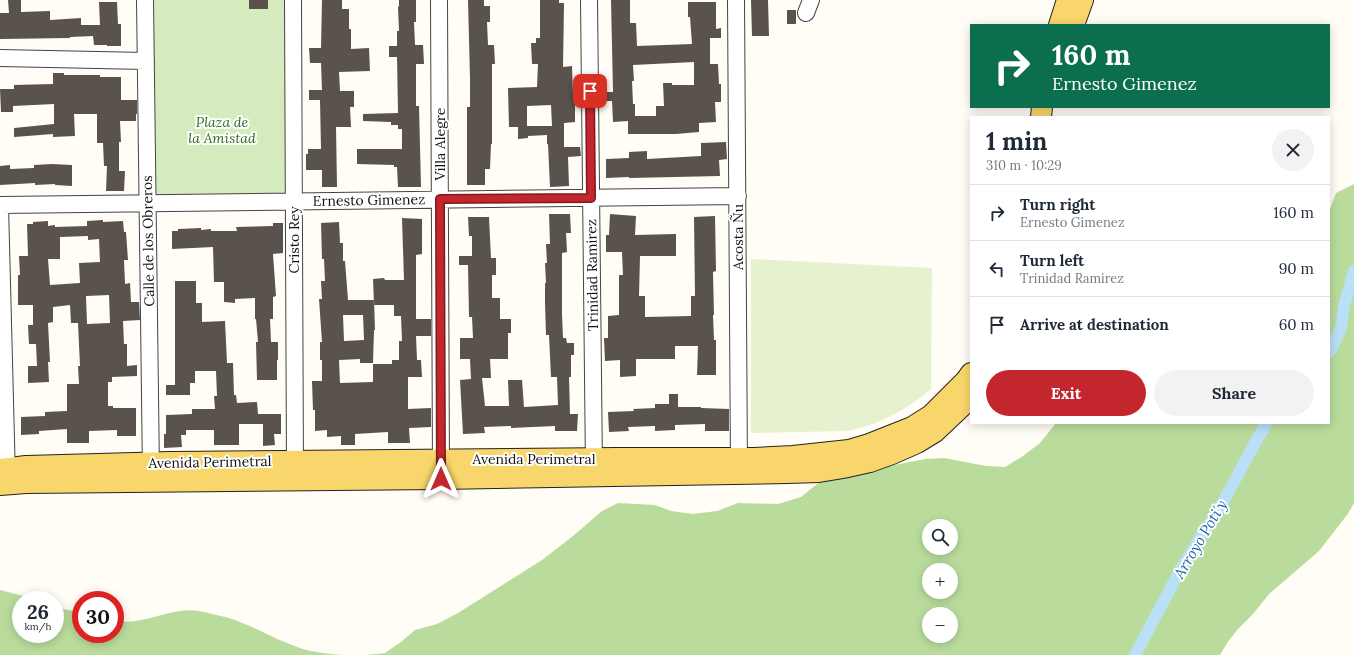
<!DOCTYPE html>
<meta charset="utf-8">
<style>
body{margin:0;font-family:Lora,serif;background:#f2f2f3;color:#1f2937;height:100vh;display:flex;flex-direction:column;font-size:15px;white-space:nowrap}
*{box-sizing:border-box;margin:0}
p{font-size:13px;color:#747a83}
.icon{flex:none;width:22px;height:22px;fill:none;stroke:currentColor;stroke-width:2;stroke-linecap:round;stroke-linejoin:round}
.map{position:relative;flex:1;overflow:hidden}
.details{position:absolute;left:970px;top:116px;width:360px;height:308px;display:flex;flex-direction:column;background:#fff;border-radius:0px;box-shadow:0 2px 10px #0003}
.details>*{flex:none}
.top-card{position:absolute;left:970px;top:24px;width:360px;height:84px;border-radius:0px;box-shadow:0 2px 10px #0003;background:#0b6e4f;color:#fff;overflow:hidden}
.fabs{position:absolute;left:922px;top:519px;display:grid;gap:8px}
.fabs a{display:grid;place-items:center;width:36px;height:36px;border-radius:50%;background:#fff;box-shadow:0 2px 10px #0003;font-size:20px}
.speed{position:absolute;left:12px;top:591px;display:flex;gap:8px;font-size:20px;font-weight:700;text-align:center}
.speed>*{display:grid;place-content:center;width:52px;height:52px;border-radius:50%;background:#fff;box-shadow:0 2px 10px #0003;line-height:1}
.speed small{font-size:10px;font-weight:400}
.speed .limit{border:6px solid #d22;background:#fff;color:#111}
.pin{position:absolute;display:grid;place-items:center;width:34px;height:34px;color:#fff;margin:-17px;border-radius:8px;box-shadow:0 2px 6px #0006}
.me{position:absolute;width:44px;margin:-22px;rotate:0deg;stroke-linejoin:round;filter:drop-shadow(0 0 3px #0008)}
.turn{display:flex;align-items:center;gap:14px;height:84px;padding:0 16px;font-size:18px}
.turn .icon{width:52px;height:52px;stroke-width:2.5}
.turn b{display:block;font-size:28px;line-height:34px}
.round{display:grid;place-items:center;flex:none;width:42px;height:42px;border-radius:21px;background:#f2f2f3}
.summary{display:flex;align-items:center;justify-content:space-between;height:68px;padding:0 16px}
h1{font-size:24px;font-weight:700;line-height:30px}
.action{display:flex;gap:8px;margin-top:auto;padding:8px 16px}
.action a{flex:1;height:46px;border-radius:24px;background:#c4262e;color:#fff;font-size:16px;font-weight:700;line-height:46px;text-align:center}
.action a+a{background:#f2f2f3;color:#1f2937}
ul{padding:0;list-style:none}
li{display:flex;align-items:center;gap:12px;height:56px;padding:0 16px;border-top:1px solid #e0e1e3}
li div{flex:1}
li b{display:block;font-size:15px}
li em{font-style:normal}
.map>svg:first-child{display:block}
.green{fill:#d5ebbd}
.forest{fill:#b9dc9c;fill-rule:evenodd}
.pitch{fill:#e6f2cf}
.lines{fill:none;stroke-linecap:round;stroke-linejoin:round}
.canal{stroke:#b9e0f7;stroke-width:12}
.building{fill:#5a524d;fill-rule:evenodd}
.minor-casing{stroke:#444;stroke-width:18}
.major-casing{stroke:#222;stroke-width:22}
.minor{stroke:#fff;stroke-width:16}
.major{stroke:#f9d66b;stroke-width:20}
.route-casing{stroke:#7f191e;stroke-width:10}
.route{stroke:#c4262e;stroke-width:7}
.labels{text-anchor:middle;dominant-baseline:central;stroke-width:4;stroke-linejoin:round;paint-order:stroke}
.park-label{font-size:14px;font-style:italic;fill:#2f6b1f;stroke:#fff}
.street-label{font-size:14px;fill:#111;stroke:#fff}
.water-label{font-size:15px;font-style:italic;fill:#1768a6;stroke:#fff}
</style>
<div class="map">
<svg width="1354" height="655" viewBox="0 0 1354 655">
<rect width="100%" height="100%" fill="#fffdf5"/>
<path class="green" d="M 154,0 L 291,0 L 294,201 L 148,202 Z"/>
<path class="forest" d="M 1354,184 L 1354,503 L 1347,515 L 1319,551 L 1269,594 L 1253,614 L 1238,629 L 1227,643 L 1220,655 L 366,655 L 385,653 L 401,642 L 415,630 L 437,624 L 458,613 L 542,560 L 573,536 L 602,511 L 618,503 L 655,505 L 671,511 L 693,514 L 717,511 L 738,503 L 778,504 L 801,497 L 817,484 L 834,474 L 874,469 L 925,459 L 944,458 L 986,466 L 1005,467 L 1023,456 L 1040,443 L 1056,423 L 1329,423 L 1329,212 L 1336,193 ZM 929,526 L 951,526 L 951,548 L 929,548 ZM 929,570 L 951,570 L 951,592 L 929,592 ZM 929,614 L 951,614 L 951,636 L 929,636 Z
M 0,590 L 39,600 L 21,600 L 21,634 L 55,634 L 55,606 L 63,609 L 81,612 L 81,634 L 115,634 L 115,621 C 144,626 172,606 199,611 C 211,614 224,616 235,620 C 260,629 285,645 311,651 C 321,653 331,654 341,655 L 0,655 Z"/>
<path class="pitch" d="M 751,259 L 932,268 L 931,389 C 906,410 878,426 845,431 L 751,433 Z"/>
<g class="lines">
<path class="canal" d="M 1329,352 L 1331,350 L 1341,328 L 1344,306 L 1354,271
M 1135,655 L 1182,567 L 1223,502 L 1256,441 L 1267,423"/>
</g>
<path class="building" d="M 8,0 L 21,0 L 21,12 L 50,11 L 50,20 L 81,18 L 81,25 L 100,25 L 99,2 L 117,2 L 118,24 L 121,24 L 121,46 L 107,46 L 107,45 L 94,45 L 93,36 L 70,37 L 70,38 L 0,39 L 0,13 L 9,13 Z
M 249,0 L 268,0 L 268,9 L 249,9 Z
M 322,0 L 342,0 L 342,9 L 349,9 L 349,29 L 351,29 L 351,49 L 369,48 L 370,71 L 339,72 L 340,91 L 354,91 L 354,107 L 350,107 L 351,127 L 336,127 L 337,187 L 322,187 L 322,170 L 306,170 L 306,154 L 308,154 L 308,149 L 321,149 L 320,100 L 309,100 L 309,90 L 322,90 L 321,63 L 310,63 L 309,48 L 321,48 Z
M 399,0 L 416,0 L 416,22 L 414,22 L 415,45 L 423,45 L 424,64 L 416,64 L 416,106 L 419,106 L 421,187 L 398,187 L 397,167 L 394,167 L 394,165 L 357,164 L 357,149 L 402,149 L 402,129 L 398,129 L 398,125 L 391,125 L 391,122 L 363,121 L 363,114 L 398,113 L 397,57 L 389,57 L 389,46 L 397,46 L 397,31 L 399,31 L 398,7 L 399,6 Z
M 468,0 L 484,0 L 484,6 L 490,6 L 490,22 L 487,22 L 488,45 L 494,45 L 495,64 L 492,64 L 492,144 L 491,144 L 490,169 L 485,169 L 485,185 L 467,185 L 467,107 L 470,107 L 470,78 Z
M 540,0 L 559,0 L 559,3 L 564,3 L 563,67 L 572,66 L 573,95 L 576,95 L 576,105 L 575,105 L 575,122 L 564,123 L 564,147 L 580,147 L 581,156 L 568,157 L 569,186 L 550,187 L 548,144 L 547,144 L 547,135 L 528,136 L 528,138 L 518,139 L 518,127 L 509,127 L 508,88 L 537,87 L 538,64 L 532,64 L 531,43 L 536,43 L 536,38 L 540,38 ZM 551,105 L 552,126 L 527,126 L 527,106 Z
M 611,0 L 630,0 L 630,23 L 636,23 L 637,46 L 692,44 L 690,17 L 688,17 L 688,2 L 716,2 L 716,29 L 721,28 L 721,38 L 710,38 L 710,64 L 718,64 L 719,84 L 721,84 L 721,102 L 715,102 L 716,122 L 699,123 L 699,132 L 676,134 L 628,134 L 628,121 L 613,122 L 612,101 L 606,101 L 606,92 L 613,92 ZM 694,62 L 694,85 L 672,85 L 672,83 L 663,83 L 664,106 L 656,106 L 656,116 L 635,116 L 635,104 L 633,104 L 632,81 L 634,81 L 633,65 Z
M 751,0 L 768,0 L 769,36 L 752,36 Z
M 787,10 L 796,10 L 796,24 L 787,24 Z
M 53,73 L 64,73 L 64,75 L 100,75 L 100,77 L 121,77 L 121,100 L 137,100 L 137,114 L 136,114 L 136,121 L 120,121 L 121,142 L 119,142 L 119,171 L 125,171 L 124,191 L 106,191 L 107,166 L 104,166 L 103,143 L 97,143 L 97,114 L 74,114 L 75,136 L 53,137 L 53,134 L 14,137 L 14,128 L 54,124 L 54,104 L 13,106 L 13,112 L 1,112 L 0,89 L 14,89 L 14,85 L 53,84 Z
M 726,142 L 727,159 L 719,160 L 720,176 L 629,178 L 629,177 L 606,178 L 606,159 L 629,158 L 629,152 L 647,151 L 647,159 L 701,156 L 701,143 Z
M 52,164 L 72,165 L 72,186 L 55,185 L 55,184 L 35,185 L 35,183 L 0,185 L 0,166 L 10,165 L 10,169 L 34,168 L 34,165 Z
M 549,214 L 570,214 L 571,233 L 566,233 L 567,252 L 562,253 L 562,314 L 563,338 L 566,338 L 567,343 L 574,343 L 574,355 L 571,355 L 571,377 L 569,377 L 570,414 L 578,414 L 577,431 L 555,431 L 555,426 L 511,428 L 511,426 L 484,427 L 485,433 L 463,434 L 460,380 L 471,379 L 470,359 L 460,359 L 460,338 L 473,338 L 472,317 L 469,317 L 468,265 L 459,265 L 459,256 L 472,256 L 472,236 L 469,236 L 468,217 L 489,217 L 491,258 L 496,258 L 496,275 L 492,275 L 492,298 L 500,298 L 500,319 L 511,319 L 511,333 L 508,333 L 508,359 L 490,359 L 491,378 L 482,378 L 485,406 L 509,406 L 508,380 L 522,380 L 524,407 L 558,405 L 557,377 L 551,377 L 549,335 L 546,335 L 545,303 L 545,283 L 546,283 L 545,263 L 547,263 L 546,244 L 550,244 Z
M 610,214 L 636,216 L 635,235 L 676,234 L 676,256 L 640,256 L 639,296 L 645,296 L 645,317 L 691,316 L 691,296 L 695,296 L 694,217 L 715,216 L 716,271 L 713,272 L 714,315 L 713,315 L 714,340 L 716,340 L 716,375 L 697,375 L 698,346 L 675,346 L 675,359 L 636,359 L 636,376 L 620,377 L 620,360 L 605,361 L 604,338 L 608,338 L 608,316 L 619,315 L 619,275 L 623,275 L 622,252 L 606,252 L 606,235 L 609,235 Z
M 402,218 L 422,219 L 422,254 L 416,255 L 416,319 L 431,319 L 431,336 L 416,336 L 417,360 L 421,360 L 422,377 L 408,377 L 408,409 L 431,408 L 431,427 L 409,428 L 410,443 L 388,443 L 388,432 L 355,434 L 355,445 L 341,445 L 341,436 L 327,437 L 327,430 L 315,431 L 315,410 L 313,410 L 312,381 L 322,381 L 322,360 L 320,360 L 320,342 L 322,342 L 319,299 L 322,299 L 321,281 L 325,281 L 324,259 L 322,259 L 321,223 L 339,222 L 340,243 L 343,243 L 343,261 L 345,261 L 348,300 L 374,300 L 375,330 L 374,330 L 373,363 L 360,363 L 360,359 L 339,360 L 340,383 L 373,382 L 373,364 L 392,364 L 392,360 L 399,360 L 399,341 L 402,341 L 401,316 L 394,316 L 394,305 L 374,305 L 373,279 L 384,278 L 385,280 L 404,280 ZM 343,315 L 363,315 L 364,340 L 344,341 Z
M 103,220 L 103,222 L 123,221 L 124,232 L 126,232 L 128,260 L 124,260 L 125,284 L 130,283 L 131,302 L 139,302 L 140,320 L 123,321 L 124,344 L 127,344 L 127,366 L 137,365 L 137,376 L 112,377 L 112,382 L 108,382 L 108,406 L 113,406 L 113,408 L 136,408 L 136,436 L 117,436 L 117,430 L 89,431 L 89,443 L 67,443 L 67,429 L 39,431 L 39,434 L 21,435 L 21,417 L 45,416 L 45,412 L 67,411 L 67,384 L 79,384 L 78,366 L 80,366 L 78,323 L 71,323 L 70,305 L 53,307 L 53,322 L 48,323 L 50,362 L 48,362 L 49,382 L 28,383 L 28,366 L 37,366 L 36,344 L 29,344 L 28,325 L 33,325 L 33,305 L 18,305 L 18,275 L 20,275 L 19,256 L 28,256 L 27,224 L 33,224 L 33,222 L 48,221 L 48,226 L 55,225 L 55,227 L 87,226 L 87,221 ZM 88,236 L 88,240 L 99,239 L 100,262 L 79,263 L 80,283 L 50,285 L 48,259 L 60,259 L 60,237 ZM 109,295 L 110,323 L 87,324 L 86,296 Z
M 273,223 L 283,223 L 283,253 L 273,254 L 276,296 L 273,297 L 273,319 L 270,319 L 271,342 L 278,342 L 278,360 L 277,360 L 277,380 L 257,380 L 256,342 L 258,342 L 256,319 L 255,319 L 255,298 L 235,299 L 235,303 L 224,302 L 224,282 L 214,282 L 213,247 L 172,249 L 172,231 L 178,231 L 178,229 L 201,228 L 201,230 L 211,229 L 211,231 L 237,231 L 236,227 L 273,226 Z
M 175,281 L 196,281 L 196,303 L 202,303 L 202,322 L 225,321 L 227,363 L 233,363 L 234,395 L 236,395 L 237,403 L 257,402 L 258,414 L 281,414 L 281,434 L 274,434 L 275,445 L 263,446 L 263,424 L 239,424 L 239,445 L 214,445 L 214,430 L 186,430 L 186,435 L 181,435 L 182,447 L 164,448 L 164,434 L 166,434 L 166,415 L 192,414 L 192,409 L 215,409 L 214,396 L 217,396 L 216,371 L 195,371 L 195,383 L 190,383 L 190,395 L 166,395 L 166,385 L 175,385 Z
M 669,394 L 678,394 L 678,407 L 701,407 L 701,408 L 729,409 L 729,431 L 705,431 L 705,424 L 675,425 L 675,430 L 655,431 L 655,426 L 628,427 L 629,431 L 609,432 L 608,412 L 634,411 L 633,409 L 655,408 L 655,404 L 669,404 Z"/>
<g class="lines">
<g class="minor-casing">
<path id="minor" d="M 145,0 L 151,474
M 293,0 L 295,472
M 439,0 L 441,470
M 589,0 L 594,470
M 736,0 L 739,470
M 806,13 L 811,0
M 0,58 L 146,61
M 0,205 L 738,196
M 0,205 L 7,479"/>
</g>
<g class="major-casing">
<path id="major" d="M 1059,25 L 1067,0
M 1074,25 L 1083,0
M 1041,117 L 1042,107
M 0,469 L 26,466 L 170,462 L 617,458 L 754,458 L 793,456 L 849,450 L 869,444 L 912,427 L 931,415 L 966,380 L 971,373
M 0,485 L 26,483 L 441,479 L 788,473 L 819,472 L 843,468 L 870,462 L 892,454 L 917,443 L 935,432 L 971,398"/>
</g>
<use href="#minor" class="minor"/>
<use href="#major" class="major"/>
</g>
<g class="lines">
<g class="route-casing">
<path id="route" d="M 441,479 L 440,199 L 591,198 L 590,91"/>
</g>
<use href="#route" class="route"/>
</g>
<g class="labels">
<g class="park-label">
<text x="222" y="122">Plaza de<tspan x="222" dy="16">la Amistad</tspan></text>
</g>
<g class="street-label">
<text transform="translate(440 144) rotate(-90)">Villa Alegre</text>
<text transform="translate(369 200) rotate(-1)">Ernesto Gimenez</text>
<text transform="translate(738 237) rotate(-90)">Acosta Ñu</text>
<text transform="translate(294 240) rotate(-90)">Cristo Rey</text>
<text transform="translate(148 241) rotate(-91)">Calle de los Obreros</text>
<text transform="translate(592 275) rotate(-91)">Trinidad Ramirez</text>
<text x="534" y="459">Avenida Perimetral</text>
<text transform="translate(210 462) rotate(-1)">Avenida Perimetral</text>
</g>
<g class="water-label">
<text transform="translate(1200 539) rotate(-59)">Arroyo Poti´y</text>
</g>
</g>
</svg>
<div class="fabs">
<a><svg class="icon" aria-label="search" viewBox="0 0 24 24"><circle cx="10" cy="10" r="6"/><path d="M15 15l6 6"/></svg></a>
<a>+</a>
<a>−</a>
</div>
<div class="speed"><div>26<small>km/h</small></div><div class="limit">30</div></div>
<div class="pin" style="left:590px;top:91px;background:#d93025"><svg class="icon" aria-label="arrive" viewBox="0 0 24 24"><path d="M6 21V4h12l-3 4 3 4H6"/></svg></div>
<svg class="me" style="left:441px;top:479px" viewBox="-20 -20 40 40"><path d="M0-17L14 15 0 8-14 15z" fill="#c4262e" stroke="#fff" stroke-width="4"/></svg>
<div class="top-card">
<div class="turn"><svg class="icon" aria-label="right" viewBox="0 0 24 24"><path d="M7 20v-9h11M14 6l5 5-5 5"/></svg><div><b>160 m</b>Ernesto Gimenez</div></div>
</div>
<section class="details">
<div class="summary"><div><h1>1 min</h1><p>310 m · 10:29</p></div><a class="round"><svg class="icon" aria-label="close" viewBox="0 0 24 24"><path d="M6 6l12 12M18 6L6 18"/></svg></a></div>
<ul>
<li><svg class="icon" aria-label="right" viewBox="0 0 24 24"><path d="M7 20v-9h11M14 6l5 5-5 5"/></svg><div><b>Turn right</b><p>Ernesto Gimenez</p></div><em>160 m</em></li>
<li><svg class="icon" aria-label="left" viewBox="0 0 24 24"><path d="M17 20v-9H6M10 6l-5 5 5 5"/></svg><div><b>Turn left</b><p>Trinidad Ramirez</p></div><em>90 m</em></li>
<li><svg class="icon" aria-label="arrive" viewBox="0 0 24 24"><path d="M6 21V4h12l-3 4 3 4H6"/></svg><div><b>Arrive at destination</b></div><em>60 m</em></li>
</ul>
<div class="action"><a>Exit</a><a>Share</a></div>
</section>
</div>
